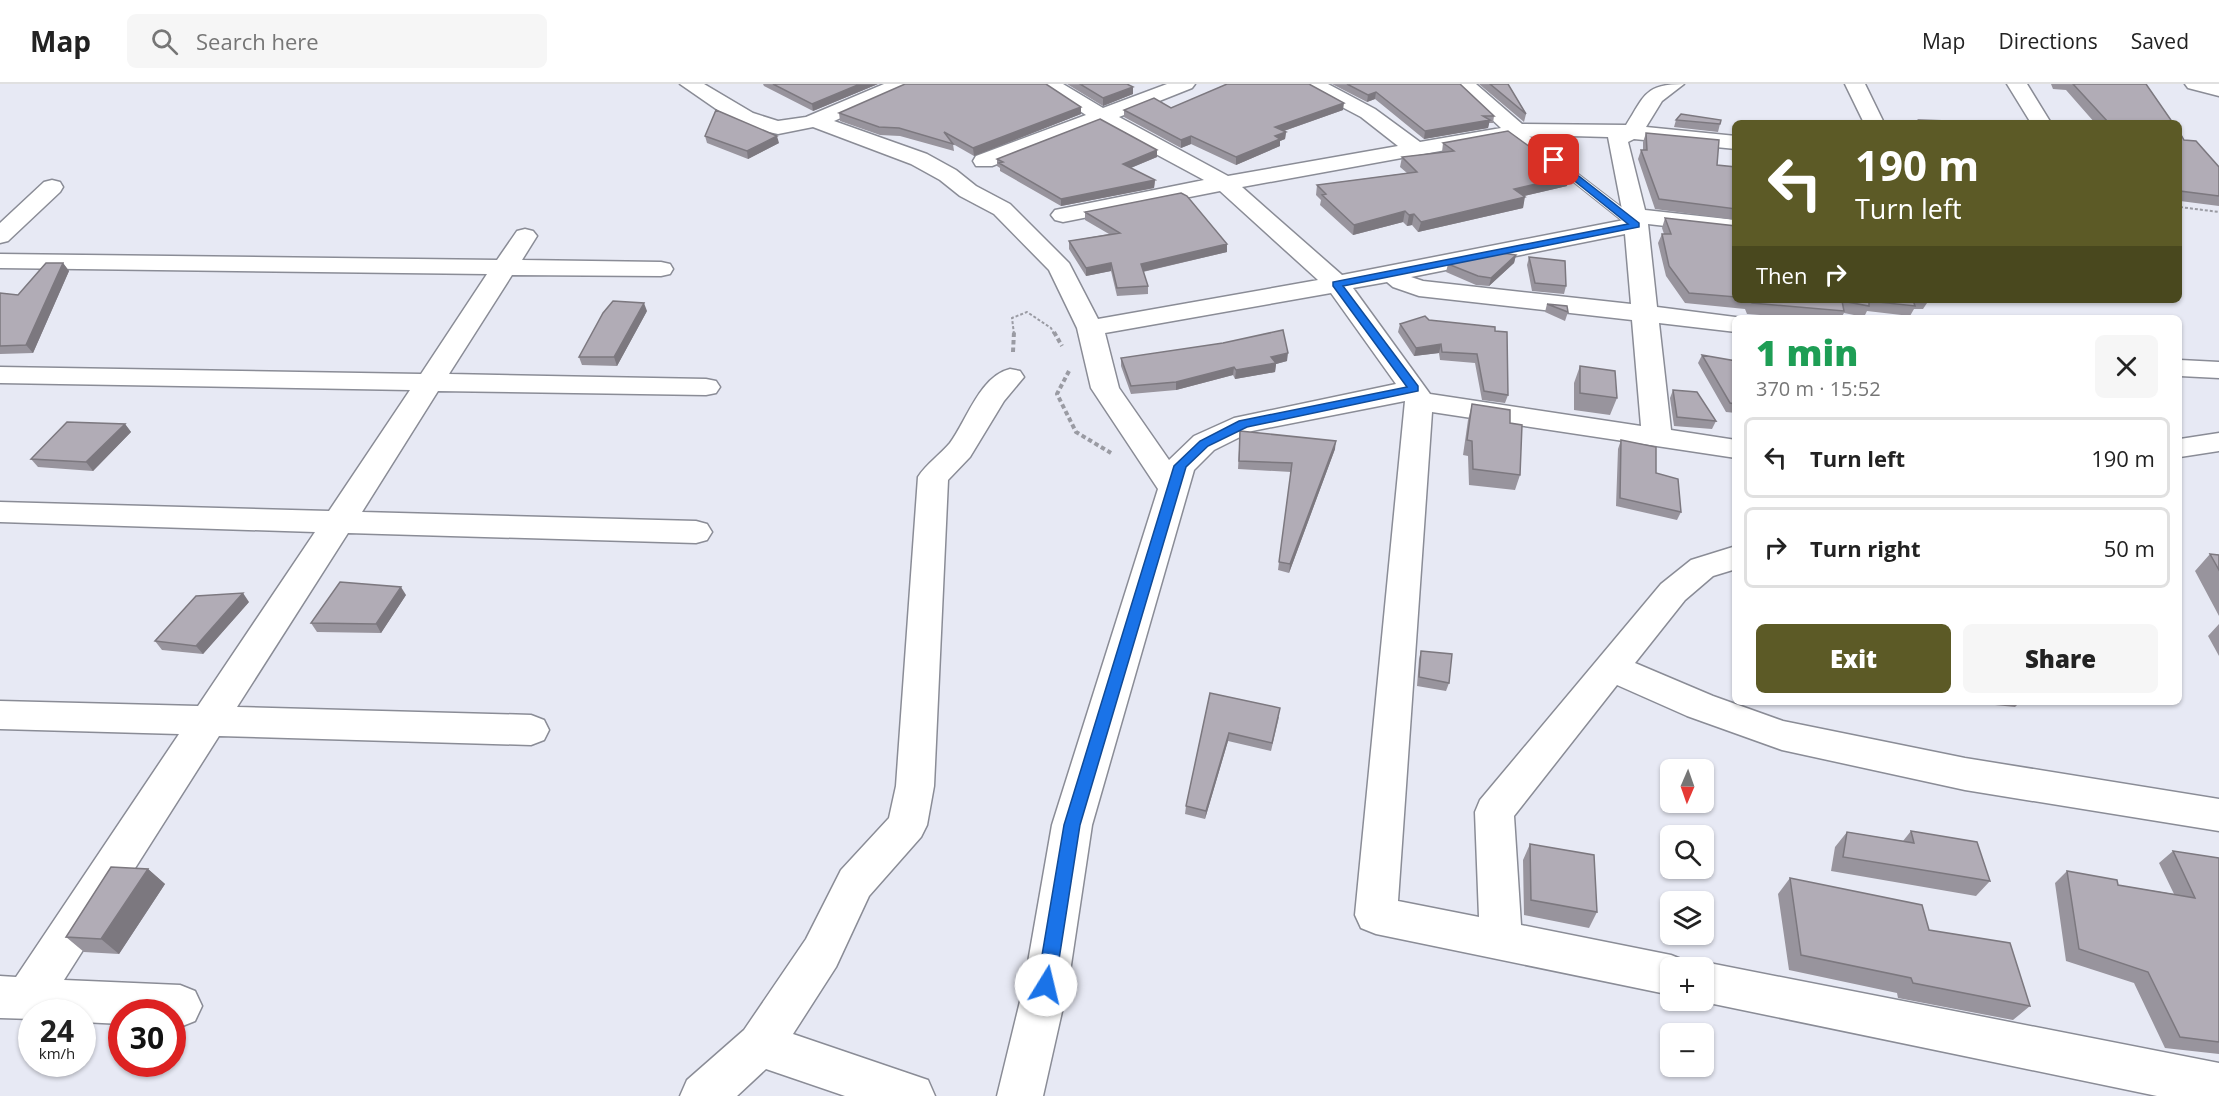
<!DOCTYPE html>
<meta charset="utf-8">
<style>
body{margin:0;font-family:"Open Sans",sans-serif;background:#f6f6f6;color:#222;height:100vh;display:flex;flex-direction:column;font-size:22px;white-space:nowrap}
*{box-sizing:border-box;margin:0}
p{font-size:20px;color:#767676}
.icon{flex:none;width:33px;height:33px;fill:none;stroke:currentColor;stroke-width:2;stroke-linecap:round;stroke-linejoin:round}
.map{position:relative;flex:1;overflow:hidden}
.details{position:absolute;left:1732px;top:231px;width:450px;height:390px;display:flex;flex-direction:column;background:#fff;border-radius:9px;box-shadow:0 2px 4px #0004}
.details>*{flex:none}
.banner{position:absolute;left:1732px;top:36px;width:450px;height:183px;border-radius:9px;box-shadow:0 2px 4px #0004;background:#5c5a26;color:#fff;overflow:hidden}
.needle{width:39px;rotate:182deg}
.fabs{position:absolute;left:1660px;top:675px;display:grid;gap:12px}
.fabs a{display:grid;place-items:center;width:54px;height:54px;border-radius:9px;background:#fff;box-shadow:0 2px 4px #0004;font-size:30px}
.speed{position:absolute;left:18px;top:915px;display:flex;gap:12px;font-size:30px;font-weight:700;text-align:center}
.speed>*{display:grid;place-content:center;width:78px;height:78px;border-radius:50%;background:#fff;box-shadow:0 2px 4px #0004;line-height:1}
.speed small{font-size:15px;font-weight:400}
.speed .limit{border:9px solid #d22;background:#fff;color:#111}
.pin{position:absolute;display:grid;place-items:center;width:51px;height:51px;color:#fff;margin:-26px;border-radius:12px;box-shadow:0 3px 9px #0006}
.me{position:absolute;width:66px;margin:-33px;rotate:9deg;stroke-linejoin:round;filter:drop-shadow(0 0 4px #0008)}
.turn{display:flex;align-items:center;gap:21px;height:126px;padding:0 24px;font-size:27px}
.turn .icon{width:78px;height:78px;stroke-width:2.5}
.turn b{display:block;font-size:42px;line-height:51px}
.then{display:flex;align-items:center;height:57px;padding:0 24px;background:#0003;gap:12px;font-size:22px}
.round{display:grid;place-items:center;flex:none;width:63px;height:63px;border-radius:9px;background:#f6f6f6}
.summary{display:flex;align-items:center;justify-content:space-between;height:102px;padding:0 24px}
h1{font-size:36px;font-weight:800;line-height:45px;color:#1e9e55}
.action{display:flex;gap:12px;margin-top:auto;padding:12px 24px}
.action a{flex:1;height:69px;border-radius:9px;background:#5c5a26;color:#fff;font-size:24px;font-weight:800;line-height:69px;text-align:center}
.action a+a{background:#f6f6f6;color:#222}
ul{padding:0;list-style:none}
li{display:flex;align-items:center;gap:18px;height:81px;margin:0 12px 9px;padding:0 12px;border:3px solid #e0e0e0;border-radius:9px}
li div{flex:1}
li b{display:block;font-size:22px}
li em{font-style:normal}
header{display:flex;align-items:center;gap:36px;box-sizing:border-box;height:84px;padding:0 30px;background:#fff;border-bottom:2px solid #e0e0e0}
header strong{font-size:28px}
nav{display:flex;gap:33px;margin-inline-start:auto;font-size:21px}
.search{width:420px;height:54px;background:#f6f6f6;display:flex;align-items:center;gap:15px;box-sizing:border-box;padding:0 21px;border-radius:9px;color:#767676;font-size:22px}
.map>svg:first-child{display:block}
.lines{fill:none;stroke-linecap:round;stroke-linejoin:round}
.service-casing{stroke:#8a8c96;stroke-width:2}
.minor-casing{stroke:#8a8c96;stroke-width:3}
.path-far1{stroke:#9a9ba3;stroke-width:2;stroke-dasharray:3 2;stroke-linecap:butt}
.path{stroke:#9a9ba3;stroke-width:4;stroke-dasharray:4.5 3;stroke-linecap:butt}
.service{fill:#fff;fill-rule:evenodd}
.minor{fill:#fff;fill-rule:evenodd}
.wall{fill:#98949d}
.shaded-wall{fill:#7c787f}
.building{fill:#b1acb6;stroke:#7c787f;stroke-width:1.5}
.route{fill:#1a73e8;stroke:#114b97;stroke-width:1.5}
</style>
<header>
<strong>Map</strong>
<div class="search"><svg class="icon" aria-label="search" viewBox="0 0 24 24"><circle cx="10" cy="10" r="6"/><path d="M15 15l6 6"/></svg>Search here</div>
<nav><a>Map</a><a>Directions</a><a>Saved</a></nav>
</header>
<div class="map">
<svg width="2219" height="1012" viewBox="0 0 2219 1012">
<rect width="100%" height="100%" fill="#e7e9f4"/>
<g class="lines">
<g class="service-casing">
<path id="service" d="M 1517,43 L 1641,138 L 1641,144 L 1631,144 L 1513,50 L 1511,47 Z"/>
</g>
<g class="minor-casing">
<path id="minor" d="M 680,0 L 704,0 L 753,29 L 778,37 L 806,33 L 884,0 L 911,0 L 908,4 L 834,37 L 927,70 L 956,86 L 976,102 L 1010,120 L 1069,179 L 1098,235 L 1318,196 L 1220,107 L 1063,138 L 1055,136 L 1051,131 L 1055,126 L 1204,96 L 1100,40 L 992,82 L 976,82 L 973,77 L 976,72 L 1086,31 L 1039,0 L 1063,0 L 1103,24 L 1167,0 L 1195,0 L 1192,4 L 1119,33 L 1228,92 L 1398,62 L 1361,33 L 1306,4 L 1303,0 L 1328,0 L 1375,25 L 1420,58 L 1501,44 L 1454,0 L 1476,0 L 1522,40 L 1626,41 C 1645,11 1645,0 1684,0 L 1662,17 L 1646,43 L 1736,52 L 1736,65 L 1634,55 L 1628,58 L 1645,126 L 1736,136 L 1736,150 L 1648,140 L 1657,223 L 1743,234 L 1736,234 L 1736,248 L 1659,239 L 1671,346 L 1736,356 L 1736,374 L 1432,328 L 1398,817 L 1479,833 L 1475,728 L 1480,716 L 1661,500 L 1691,476 L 1736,462 L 1736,485 L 1713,492 L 1685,516 L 1635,579 L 1713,612 L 1783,637 L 1965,674 L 2219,715 L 2219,747 L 1965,706 L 1782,666 L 1687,632 L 1617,601 L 1514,732 L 1521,841 L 1671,871 L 1686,877 L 1689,884 L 1671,884 L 1671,911 L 1376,850 L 1361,844 L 1355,831 L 1405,317 L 1252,347 L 1214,366 L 1194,386 L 1092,741 L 1068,901 L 1043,1012 L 997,1012 L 1024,901 L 1052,741 L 1158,405 L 1091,304 L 1077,244 L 1049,186 L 994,130 L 960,112 L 940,96 L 911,80 L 813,43 L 778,50 L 755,45 L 719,27 ZM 1572,52 L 1608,53 L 1624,136 L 1342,191 L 1242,103 L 1517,53 ZM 1625,150 L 1631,220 L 1423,197 L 1411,193 ZM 1387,198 L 1393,203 L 1419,212 L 1632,236 L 1641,342 L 1430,310 L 1353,204 ZM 1331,209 L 1396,300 L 1234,334 L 1194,352 L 1169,376 L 1119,304 L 1105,249 Z
M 1845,0 L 1865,0 L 1884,39 L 1864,39 Z
M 2007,0 L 2027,0 L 2051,39 L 2031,39 Z
M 2185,0 L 2219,0 L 2219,12 L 2188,4 Z
M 52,96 L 60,98 L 63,103 L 60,108 L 8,157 L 0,159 L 0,139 L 44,98 Z
M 525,145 L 533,147 L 537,152 L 522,176 L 661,178 L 670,180 L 673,185 L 670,190 L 661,192 L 512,191 L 449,290 L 706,295 L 716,297 L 720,303 L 716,309 L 706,311 L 438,307 L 362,428 L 696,437 L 707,440 L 712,448 L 707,456 L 696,459 L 348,449 L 237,623 L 531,631 L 544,636 L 549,646 L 544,656 L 531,661 L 219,652 L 64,896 L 180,901 L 195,907 L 202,922 L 195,937 L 180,943 L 172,942 L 172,928 L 122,928 L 122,940 L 82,938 L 82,928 L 32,928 L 32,935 L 0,934 L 0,892 L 16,893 L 179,650 L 0,645 L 0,617 L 198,622 L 315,448 L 0,438 L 0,418 L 329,427 L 410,306 L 0,299 L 0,283 L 421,290 L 487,190 L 0,184 L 0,170 L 497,176 L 517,147 Z
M 2180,276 L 2219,278 L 2219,294 L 2180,292 Z
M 1010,285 L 1020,287 L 1024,293 L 1004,317 L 970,373 L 948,396 L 934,702 L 927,741 L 921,753 L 869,812 L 836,883 L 793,950 L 928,996 L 935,1012 L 845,1012 L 766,985 L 737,1012 L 680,1012 L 687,996 L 744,946 L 806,855 L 841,786 L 889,734 L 896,702 L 918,393 C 926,380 940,371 950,359 C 967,336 980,292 1010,285 Z
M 2219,349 L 2219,367 L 2180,373 L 2180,355 Z
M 1704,878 L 2219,979 L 2219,1012 L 2157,1012 L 1704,918 L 1700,916 L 1704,916 L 1704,884 L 1689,884 Z"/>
</g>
<path class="path-far1" d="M 2180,123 L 2219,128
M 1014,250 L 1012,234 L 1027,228 L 1051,244 L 1054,250"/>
<path class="path" d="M 1054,248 L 1062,262
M 1013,268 L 1014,248
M 1069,287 L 1057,310 L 1076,348 L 1111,369"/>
<use href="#service" class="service"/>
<use href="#minor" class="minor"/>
</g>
<path class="wall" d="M 763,0 L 878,0 L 813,27 L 764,2 Z
M 1067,0 L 1127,0 L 1133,10 L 1103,22 Z
M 1332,0 L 1460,0 L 1494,32 L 1493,39 L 1489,39 L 1488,44 L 1424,55 L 1375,15 L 1367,18 Z
M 1479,0 L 1508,0 L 1526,30 L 1524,38 Z
M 2051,0 L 2146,0 L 2173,39 L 2095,39 L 2066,6 L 2053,5 Z
M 1171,24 L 1343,26 L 1284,47 L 1286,48 L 1285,55 L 1280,57 L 1280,62 L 1236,81 L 1191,60 L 1181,64 L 1124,33 L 1124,26 Z
M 839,29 L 1081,30 L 974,72 L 953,60 L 954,67 L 900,52 L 880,51 L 840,37 Z
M 1676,36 L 1720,40 L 1718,48 L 1674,43 Z
M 1646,49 L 1717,81 L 1736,83 L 1736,136 L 1655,125 L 1638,75 L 1641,66 L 1643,66 L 1643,58 Z
M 2180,49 L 2184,56 L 2219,83 L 2219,122 L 2180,117 Z
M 705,52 L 779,59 L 748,75 L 707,59 Z
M 1443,59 L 1567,102 L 1524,112 L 1523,124 L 1418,148 L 1412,141 L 1407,142 L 1403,138 L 1353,151 L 1320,121 L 1321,116 L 1316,111 L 1317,101 L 1407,89 L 1400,83 L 1402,73 L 1442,68 Z
M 1157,73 L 1131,84 L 1155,96 L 1154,104 L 1061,122 L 1000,87 L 1000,84 L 997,82 L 997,75 Z
M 1085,128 L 1227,160 L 1227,168 L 1143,188 L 1148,202 L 1148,210 L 1117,212 L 1111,187 L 1086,192 L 1069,165 L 1069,157 L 1109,150 L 1085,136 Z
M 1665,134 L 1736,142 L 1736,216 L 1929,216 L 1923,225 L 1914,225 L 1910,232 L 1867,227 L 1864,233 L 1844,229 L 1841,234 L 1801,234 L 1747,230 L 1745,225 L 1685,219 L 1666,192 L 1658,159 L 1662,150 L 1664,150 L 1662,144 Z
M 1516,171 L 1514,179 L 1489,202 L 1476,201 L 1446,188 L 1448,180 Z
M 1529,173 L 1566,202 L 1564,210 L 1532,207 L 1527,181 Z
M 63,179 L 69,187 L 33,269 L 0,270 L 0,209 L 18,211 Z
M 1547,220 L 1568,228 L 1565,237 L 1545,228 Z
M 647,227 L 617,282 L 582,281 L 579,273 Z
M 1429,236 L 1495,247 L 1508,311 L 1505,319 L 1482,316 L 1475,279 L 1440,276 L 1439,269 L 1414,272 L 1398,248 L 1400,240 Z
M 1702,271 L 1736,277 L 1736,329 L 1726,328 L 1698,279 Z
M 1121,274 L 1287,277 L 1276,280 L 1275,288 L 1235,295 L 1233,291 L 1176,306 L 1131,310 L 1121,282 Z
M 1580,282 L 1617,314 L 1610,331 L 1574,326 L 1574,299 Z
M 1673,306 L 1716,337 L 1712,345 L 1674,342 L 1670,314 Z
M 1472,320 L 1510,339 L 1520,391 L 1515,406 L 1469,401 L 1468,372 L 1463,371 L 1468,336 Z
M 125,340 L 131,348 L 93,387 L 38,383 L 31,375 Z
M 1240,347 L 1335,365 L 1289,489 L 1278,486 L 1291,388 L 1238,385 Z
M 1621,356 L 1656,389 L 1681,428 L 1677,436 L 1616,422 L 1618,365 Z
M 2210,470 L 2219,471 L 2219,532 L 2195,487 Z
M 406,511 L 381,549 L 317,548 L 311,539 Z
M 249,518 L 203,570 L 162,566 L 155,557 Z
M 2219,540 L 2219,572 L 2208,552 Z
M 1421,567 L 1449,599 L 1446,607 L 1417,602 L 1419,575 Z
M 1210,609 L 1279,633 L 1271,667 L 1228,657 L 1205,735 L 1185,730 L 1186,722 Z
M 1975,618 L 2020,618 L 2015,623 L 1975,619 Z
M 1911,747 L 1990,797 L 1976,812 L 1831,787 L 1835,763 L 1847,748 L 1903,757 Z
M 1530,760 L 1597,828 L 1589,844 L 1524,831 L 1523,776 Z
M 2173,767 L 2219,774 L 2219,970 L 2165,964 L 2134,899 L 2066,877 L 2055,799 L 2067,787 L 2118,801 L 2174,810 L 2159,779 Z
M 148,785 L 165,800 L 119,870 L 84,868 L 66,853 Z
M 1790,794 L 1929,846 L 2030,922 L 2013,936 L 1898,914 L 1897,909 L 1789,886 L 1778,810 Z"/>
<path class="shaded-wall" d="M 860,0 L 878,0 L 813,27 L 812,20 Z
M 1133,3 L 1133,10 L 1103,22 L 1103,14 Z
M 1376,8 L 1375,15 L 1367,18 L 1368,11 Z
M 1344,19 L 1343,26 L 1275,50 L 1275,43 Z
M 1081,23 L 1081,30 L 974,72 L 973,64 Z
M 1490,36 L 1488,44 L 1424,55 L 1425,47 Z
M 1286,48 L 1285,55 L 1280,57 L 1280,62 L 1236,81 L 1236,73 L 1275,52 Z
M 777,52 L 779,59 L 748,75 L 747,67 Z
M 1191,52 L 1191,60 L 1181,64 L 1181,56 Z
M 1157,66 L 1157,73 L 1123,87 L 1123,80 Z
M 1570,92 L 1567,102 L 1511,115 L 1514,105 Z
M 1155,96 L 1154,104 L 1061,122 L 1061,115 Z
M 1525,113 L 1523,124 L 1418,148 L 1421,138 Z
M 1405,127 L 1403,138 L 1353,151 L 1354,141 Z
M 1414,130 L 1412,141 L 1407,142 L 1409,131 Z
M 1227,160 L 1227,168 L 1141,188 L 1141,180 Z
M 1516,171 L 1514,179 L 1489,202 L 1491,194 Z
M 63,179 L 69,187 L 33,269 L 26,261 Z
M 1111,179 L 1111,187 L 1086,192 L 1086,184 Z
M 644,219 L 647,227 L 617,282 L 614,273 Z
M 1441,260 L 1439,269 L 1414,272 L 1416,264 Z
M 1288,269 L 1287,277 L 1276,280 L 1275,288 L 1235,295 L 1236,286 L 1271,273 Z
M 1234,283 L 1233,291 L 1176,306 L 1176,298 Z
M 125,340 L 131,348 L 93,387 L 86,378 Z
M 1336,357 L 1335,365 L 1289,489 L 1290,480 Z
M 401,503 L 406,511 L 381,549 L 376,540 Z
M 243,509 L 249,518 L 203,570 L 196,562 Z
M 1229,649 L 1228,657 L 1205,735 L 1206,727 Z
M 148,785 L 165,800 L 119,870 L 101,855 Z"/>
<path class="building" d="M 773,0 L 860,0 L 812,20 Z
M 905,0 L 1046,0 L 1081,23 L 973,64 L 944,48 L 953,60 L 899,44 L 879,43 L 839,29 Z
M 1080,0 L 1127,0 L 1133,3 L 1103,14 Z
M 1227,0 L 1309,0 L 1344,19 L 1275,43 L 1286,48 L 1275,52 L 1280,55 L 1236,73 L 1191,52 L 1181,56 L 1124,26 L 1154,14 L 1171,24 Z
M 1347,0 L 1460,0 L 1494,32 L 1483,32 L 1490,36 L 1425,47 L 1376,8 L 1368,11 Z
M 1490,0 L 1508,0 L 1526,30 Z
M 2073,0 L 2146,0 L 2173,39 L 2109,39 Z
M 716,26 L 777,52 L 747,67 L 705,52 Z
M 1681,30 L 1721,36 L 1720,40 L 1676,36 Z
M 1100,35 L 1157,66 L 1123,80 L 1155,96 L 1061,115 L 999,79 L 1003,78 L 997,75 Z
M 1919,36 L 1979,38 L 1980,39 L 1922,39 Z
M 1508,47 L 1570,92 L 1514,105 L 1525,113 L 1421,138 L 1414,130 L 1409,131 L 1405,127 L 1354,141 L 1322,111 L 1326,110 L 1317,101 L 1417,88 L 1402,73 L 1454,67 L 1443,59 Z
M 1646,49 L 1719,56 L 1717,81 L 1736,83 L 1736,125 L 1659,115 L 1641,66 L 1647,66 Z
M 2180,49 L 2184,56 L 2196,57 L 2219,83 L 2219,112 L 2180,107 Z
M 1181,109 L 1187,112 L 1227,160 L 1141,180 L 1148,202 L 1117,204 L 1111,179 L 1086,184 L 1069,157 L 1120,149 L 1085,128 Z
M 1665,134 L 1736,142 L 1736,213 L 1689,209 L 1669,182 L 1662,150 L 1671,150 Z
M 1502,169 L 1516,171 L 1491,194 L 1478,192 L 1448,180 Z
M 1529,173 L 1565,177 L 1566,202 L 1535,199 Z
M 46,179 L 63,179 L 26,261 L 0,262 L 0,209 L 18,211 Z
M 1750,216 L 1913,216 L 1915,222 L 1869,217 L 1869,222 L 1842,217 L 1844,227 L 1752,219 Z
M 613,217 L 644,219 L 614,273 L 579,273 L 603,229 Z
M 1547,220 L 1567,222 L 1568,228 Z
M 1425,232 L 1429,236 L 1495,243 L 1495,247 L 1507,248 L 1508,311 L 1484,307 L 1477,270 L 1442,268 L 1441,260 L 1416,264 L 1400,240 Z
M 1283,246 L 1288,269 L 1271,273 L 1276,279 L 1236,286 L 1234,283 L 1176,298 L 1131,302 L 1121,274 L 1223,259 Z
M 1702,271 L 1736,277 L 1736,320 L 1730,319 Z
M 1580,282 L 1615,287 L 1617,314 L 1580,309 Z
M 1673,306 L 1697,308 L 1716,337 L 1677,333 Z
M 1472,320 L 1510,326 L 1510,339 L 1522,341 L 1520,391 L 1473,385 L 1472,357 L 1467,356 Z
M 67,338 L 125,340 L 86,378 L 31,375 Z
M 1240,347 L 1336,357 L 1290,480 L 1279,478 L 1292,379 L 1239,377 Z
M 1621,356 L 1656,363 L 1656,389 L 1678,395 L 1681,428 L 1620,414 Z
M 2210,470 L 2219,471 L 2219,486 Z
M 340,498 L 401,503 L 376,540 L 311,539 Z
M 243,509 L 196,562 L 155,557 L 196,512 Z
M 1421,567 L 1452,570 L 1449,599 L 1419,593 Z
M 1210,609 L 1280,624 L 1272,659 L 1229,649 L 1206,727 L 1186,722 Z
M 1911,747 L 1977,758 L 1990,797 L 1843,773 L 1847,748 L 1914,759 Z
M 1530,760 L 1594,771 L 1597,828 L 1531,816 Z
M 2173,767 L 2219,774 L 2219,958 L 2180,953 L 2148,888 L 2079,865 L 2067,787 L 2117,796 L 2118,801 L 2195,814 Z
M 111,783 L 148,785 L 101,855 L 66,853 Z
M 1790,794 L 1922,821 L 1929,846 L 2010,859 L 2030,922 L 1913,899 L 1911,894 L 1801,871 Z"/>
<path class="route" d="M 1551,75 L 1557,75 L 1639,139 L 1639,143 L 1343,202 L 1418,302 L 1418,307 L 1247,343 L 1208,362 L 1186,383 L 1080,741 L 1055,901 L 1053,907 L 1046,909 L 1040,907 L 1037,901 L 1064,741 L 1174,382 L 1200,357 L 1239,337 L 1407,303 L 1333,202 L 1333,198 L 1628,140 L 1551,78 Z"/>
</svg>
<div class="fabs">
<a><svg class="needle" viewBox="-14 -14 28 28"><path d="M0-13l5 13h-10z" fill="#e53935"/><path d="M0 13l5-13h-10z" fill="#767676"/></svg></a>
<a><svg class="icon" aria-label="search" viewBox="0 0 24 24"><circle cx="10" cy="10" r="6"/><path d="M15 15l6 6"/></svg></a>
<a><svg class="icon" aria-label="layers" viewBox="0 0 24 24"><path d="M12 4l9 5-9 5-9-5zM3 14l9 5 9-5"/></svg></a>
<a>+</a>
<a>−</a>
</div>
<div class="speed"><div>24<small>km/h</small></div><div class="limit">30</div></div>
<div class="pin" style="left:1554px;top:76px;background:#d93025"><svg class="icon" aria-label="arrive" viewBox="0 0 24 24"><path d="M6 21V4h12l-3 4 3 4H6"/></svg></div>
<svg class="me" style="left:1046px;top:901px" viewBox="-20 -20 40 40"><circle r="19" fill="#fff"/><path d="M0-13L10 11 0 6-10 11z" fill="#1a73e8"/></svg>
<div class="banner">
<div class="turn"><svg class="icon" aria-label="left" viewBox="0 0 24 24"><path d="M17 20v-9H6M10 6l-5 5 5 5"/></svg><div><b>190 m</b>Turn left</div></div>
<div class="then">Then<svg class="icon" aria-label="right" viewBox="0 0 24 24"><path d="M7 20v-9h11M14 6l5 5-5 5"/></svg></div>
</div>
<section class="details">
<div class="summary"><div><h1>1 min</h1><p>370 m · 15:52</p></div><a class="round"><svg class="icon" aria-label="close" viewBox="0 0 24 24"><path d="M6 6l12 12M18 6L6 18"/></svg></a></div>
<ul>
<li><svg class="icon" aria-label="left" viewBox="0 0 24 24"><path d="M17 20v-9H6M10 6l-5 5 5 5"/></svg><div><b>Turn left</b></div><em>190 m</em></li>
<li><svg class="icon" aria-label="right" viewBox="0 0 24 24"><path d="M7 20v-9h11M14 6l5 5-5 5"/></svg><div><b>Turn right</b></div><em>50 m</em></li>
</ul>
<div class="action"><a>Exit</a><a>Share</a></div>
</section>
</div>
